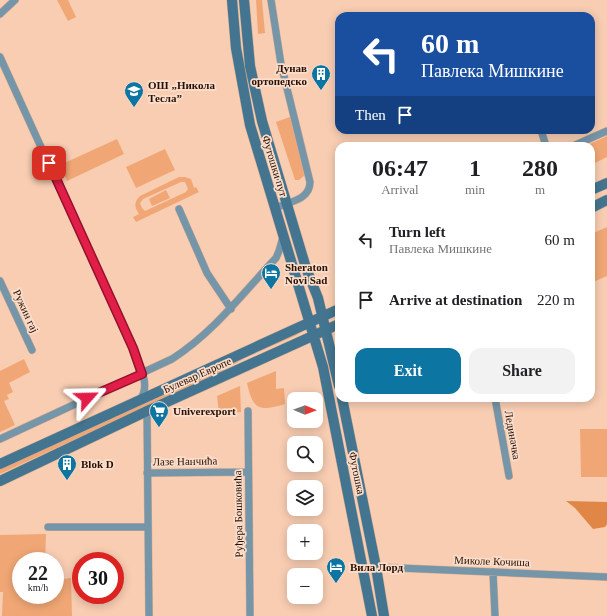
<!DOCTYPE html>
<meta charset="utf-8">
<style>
body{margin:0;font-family:Georgia,serif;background:#f2f2f2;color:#202124;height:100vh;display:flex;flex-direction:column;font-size:15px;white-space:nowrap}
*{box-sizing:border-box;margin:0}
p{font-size:13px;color:#757577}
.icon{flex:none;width:22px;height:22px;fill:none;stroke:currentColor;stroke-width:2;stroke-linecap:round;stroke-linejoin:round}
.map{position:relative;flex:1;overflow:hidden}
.panel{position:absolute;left:335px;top:142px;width:260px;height:260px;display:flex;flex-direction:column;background:#fff;border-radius:12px;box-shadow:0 2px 10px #0003}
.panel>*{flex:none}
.banner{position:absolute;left:335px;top:12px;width:260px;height:122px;border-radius:12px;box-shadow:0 2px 10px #0003;background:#1a4fa0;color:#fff;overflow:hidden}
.needle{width:26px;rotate:91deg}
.buttons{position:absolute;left:287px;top:392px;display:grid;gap:8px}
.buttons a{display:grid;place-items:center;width:36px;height:36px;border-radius:8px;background:#fff;box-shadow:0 2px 10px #0003;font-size:20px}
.speed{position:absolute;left:12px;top:552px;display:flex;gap:8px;font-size:20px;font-weight:700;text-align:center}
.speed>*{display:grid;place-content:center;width:52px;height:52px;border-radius:50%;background:#fff;box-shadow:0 2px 10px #0003;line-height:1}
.speed small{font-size:10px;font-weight:400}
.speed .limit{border:6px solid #d22;background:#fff;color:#111}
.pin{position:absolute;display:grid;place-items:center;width:34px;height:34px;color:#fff;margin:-17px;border-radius:8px;box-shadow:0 2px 6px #0006}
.me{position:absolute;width:44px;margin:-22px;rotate:65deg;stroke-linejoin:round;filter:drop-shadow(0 0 3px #0008)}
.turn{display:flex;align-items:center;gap:14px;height:84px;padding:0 20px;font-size:18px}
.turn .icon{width:52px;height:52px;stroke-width:2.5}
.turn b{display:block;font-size:28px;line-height:34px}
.then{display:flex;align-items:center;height:38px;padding:0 20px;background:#0003;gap:8px;font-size:15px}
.eta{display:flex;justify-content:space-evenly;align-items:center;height:68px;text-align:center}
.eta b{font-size:24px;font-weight:800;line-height:28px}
.cta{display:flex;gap:8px;margin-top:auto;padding:8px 20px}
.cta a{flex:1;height:46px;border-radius:12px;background:#0c75a1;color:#fff;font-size:16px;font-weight:800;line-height:46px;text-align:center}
.cta a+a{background:#f2f2f2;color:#202124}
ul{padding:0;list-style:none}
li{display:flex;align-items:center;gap:12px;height:60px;padding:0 20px}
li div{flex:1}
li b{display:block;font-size:15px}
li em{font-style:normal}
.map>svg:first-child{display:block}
.green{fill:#f1a775;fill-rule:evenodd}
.forest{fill:#e08748}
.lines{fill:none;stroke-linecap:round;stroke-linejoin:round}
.minor-casing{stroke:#d3ab92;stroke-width:8}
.secondary-casing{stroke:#d3ab92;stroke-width:11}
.minor{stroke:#7595a8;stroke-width:7}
.secondary{stroke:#437590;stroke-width:10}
.route-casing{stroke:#92132f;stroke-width:10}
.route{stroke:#e11d48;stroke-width:7}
.labels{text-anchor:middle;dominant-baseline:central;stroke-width:3.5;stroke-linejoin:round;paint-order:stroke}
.poi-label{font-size:11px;font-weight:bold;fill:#291001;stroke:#faddcb;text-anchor:start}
.street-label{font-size:11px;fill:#291001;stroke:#faddcb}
</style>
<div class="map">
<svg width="607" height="616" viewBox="0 0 607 616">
<rect width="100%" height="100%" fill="#f8cdb2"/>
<path class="green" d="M 57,0 L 68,0 L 76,17 L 68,21 Z
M 256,0 L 262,0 L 265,33 L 258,34 Z
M 290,117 L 306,174 L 299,180 L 295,180 L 276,122 Z
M 607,136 L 607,157 L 591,165 L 591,146 L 585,146 Z
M 117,139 L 124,154 L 67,181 L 60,165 Z
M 165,149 L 175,170 L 136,188 L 126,167 Z
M 179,177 L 185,177 L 191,179 L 194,188 L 196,187 L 199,192 L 136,222 L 133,217 L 139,214 C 134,207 134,202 140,196 ZM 181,182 L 185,182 L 188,189 L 186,192 L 145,211 L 142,208 L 140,203 L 143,199 Z
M 166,190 L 170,198 L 152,206 L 149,199 Z
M 607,227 L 607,276 L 591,283 L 591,234 Z
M 298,333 L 299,334 L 245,358 L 215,375 L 0,474 L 0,469 Z
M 24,359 L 30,372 L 9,383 L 13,392 L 7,395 L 9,399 L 4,401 L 15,425 L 0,432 L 0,371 Z
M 276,371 L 276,389 L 284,388 L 285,404 C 259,412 253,410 247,383 Z
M 240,386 L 241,412 L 219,413 L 217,396 Z
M 580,429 L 607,429 L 607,477 L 581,477 Z
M 46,534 L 45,561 L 21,561 L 21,595 L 55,595 L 55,580 L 71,578 L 72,616 L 2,616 L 3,592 L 0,592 L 0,535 Z"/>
<path class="forest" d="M 566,501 L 607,502 L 607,524 L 605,527 L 593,529 L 575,508 Z"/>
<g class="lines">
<g class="minor-casing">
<path id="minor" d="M 271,0 L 281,64 L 310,182 C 310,200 289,202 275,208
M 0,14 L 15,0
M 0,57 L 133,349 C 138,363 151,384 141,398
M 541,130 L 546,146
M 573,146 L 607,131
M 179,209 L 207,273 L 231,309
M 0,281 L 32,350
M 495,398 L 509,476
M 147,411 L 149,616
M 248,411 L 250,616
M 0,439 L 172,359 C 214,332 242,294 276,258 L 279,251 L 283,237
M 147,473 L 248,472
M 48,527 L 148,527
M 376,567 L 607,577
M 493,572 L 495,616"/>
</g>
<g class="secondary-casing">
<path id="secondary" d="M 232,0 L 236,48 L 250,125 L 323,367 L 372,616
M 244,0 L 250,66 L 262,121 L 306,268 L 318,298 L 339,386
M 591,190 L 607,183
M 591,208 L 607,200
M 342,398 L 376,567 L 384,616
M 0,464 L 339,309
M 0,481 L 147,411 L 339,324"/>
</g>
<use href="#minor" class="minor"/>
<use href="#secondary" class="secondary"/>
</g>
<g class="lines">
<g class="route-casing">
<path id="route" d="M 49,163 L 133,348 L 142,374 L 87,398"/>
</g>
<use href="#route" class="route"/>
</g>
<defs>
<g id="building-pin" transform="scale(1)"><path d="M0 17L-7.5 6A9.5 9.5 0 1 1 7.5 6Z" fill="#0c75a1" stroke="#faddcb"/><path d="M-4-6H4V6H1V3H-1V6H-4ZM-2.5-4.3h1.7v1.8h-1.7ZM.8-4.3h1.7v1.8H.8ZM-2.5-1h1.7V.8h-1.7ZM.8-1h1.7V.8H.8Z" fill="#fff"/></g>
<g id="school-pin" transform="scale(1)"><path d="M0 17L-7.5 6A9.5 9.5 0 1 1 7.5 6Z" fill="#0c75a1" stroke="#faddcb"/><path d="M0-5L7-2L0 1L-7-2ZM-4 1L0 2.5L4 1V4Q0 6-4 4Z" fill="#fff"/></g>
<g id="hotel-pin" transform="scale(1)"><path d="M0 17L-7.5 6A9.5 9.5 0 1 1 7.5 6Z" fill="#0c75a1" stroke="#faddcb"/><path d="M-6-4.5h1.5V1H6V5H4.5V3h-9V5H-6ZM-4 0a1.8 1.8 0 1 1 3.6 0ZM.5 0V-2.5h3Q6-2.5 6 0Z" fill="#fff"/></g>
<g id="supermarket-pin" transform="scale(1)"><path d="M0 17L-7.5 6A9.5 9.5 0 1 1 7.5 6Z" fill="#0c75a1" stroke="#faddcb"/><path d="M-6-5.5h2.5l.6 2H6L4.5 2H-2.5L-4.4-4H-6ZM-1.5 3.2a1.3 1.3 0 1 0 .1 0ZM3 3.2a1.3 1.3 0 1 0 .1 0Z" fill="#fff"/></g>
</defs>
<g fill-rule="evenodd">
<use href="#building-pin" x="321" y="74"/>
<use href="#school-pin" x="134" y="91"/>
<use href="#hotel-pin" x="271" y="273"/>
<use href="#supermarket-pin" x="159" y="411"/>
<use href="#building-pin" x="67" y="464"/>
<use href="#hotel-pin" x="336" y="567"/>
</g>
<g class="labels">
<g class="poi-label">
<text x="307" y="68" text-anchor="end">Дунав<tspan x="307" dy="13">ортопедско</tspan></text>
<text x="148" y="85">ОШ „Никола<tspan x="148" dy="13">Тесла”</tspan></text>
<text x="285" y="267">Sheraton<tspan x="285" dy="13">Novi Sad</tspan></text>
<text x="173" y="411">Univerexport</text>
<text x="81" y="464">Blok D</text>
<text x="350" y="567">Вила Лорд</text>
</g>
<g class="street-label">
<text transform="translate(275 166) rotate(73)">Футошки пут</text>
<text transform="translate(26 311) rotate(65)">Ружин гај</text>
<text transform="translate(197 375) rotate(-24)">Булевар Европе</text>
<text transform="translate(513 435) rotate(80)">Лединачка</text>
<text transform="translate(185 461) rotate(-1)">Лазе Нанчића</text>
<text transform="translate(357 473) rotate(78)">Футошка</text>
<text transform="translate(238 514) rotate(-91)">Руђера Бошковића</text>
<text transform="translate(492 561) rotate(2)">Миколе Кочиша</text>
</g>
</g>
</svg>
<div class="buttons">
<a><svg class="needle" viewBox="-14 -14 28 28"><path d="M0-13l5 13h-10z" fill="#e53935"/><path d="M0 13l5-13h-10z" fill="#757577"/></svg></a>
<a><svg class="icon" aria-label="search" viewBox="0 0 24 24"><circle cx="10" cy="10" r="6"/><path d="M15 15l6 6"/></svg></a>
<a><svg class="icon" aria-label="layers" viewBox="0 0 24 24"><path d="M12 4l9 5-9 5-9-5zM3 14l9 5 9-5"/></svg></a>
<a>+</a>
<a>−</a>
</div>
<div class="speed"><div>22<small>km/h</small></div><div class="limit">30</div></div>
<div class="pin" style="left:49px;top:163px;background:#d93025"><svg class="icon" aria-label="arrive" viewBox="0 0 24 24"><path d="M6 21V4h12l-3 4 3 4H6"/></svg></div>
<svg class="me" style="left:87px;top:398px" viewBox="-20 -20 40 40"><path d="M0-17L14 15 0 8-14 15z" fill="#e11d48" stroke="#fff" stroke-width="4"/></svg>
<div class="banner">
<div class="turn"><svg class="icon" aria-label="left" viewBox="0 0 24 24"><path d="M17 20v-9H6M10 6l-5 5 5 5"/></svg><div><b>60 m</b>Павлека Мишкине</div></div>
<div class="then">Then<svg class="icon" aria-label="arrive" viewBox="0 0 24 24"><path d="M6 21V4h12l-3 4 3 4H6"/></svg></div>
</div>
<section class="panel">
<div class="eta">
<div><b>06:47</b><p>Arrival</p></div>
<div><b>1</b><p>min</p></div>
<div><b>280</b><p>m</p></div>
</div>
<ul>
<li><svg class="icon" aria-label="left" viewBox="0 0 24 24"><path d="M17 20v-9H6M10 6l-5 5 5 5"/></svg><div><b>Turn left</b><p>Павлека Мишкине</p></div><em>60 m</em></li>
<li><svg class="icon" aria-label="arrive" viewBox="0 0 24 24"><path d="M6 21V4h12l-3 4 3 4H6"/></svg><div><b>Arrive at destination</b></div><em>220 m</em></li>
</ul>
<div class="cta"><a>Exit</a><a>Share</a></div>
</section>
</div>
